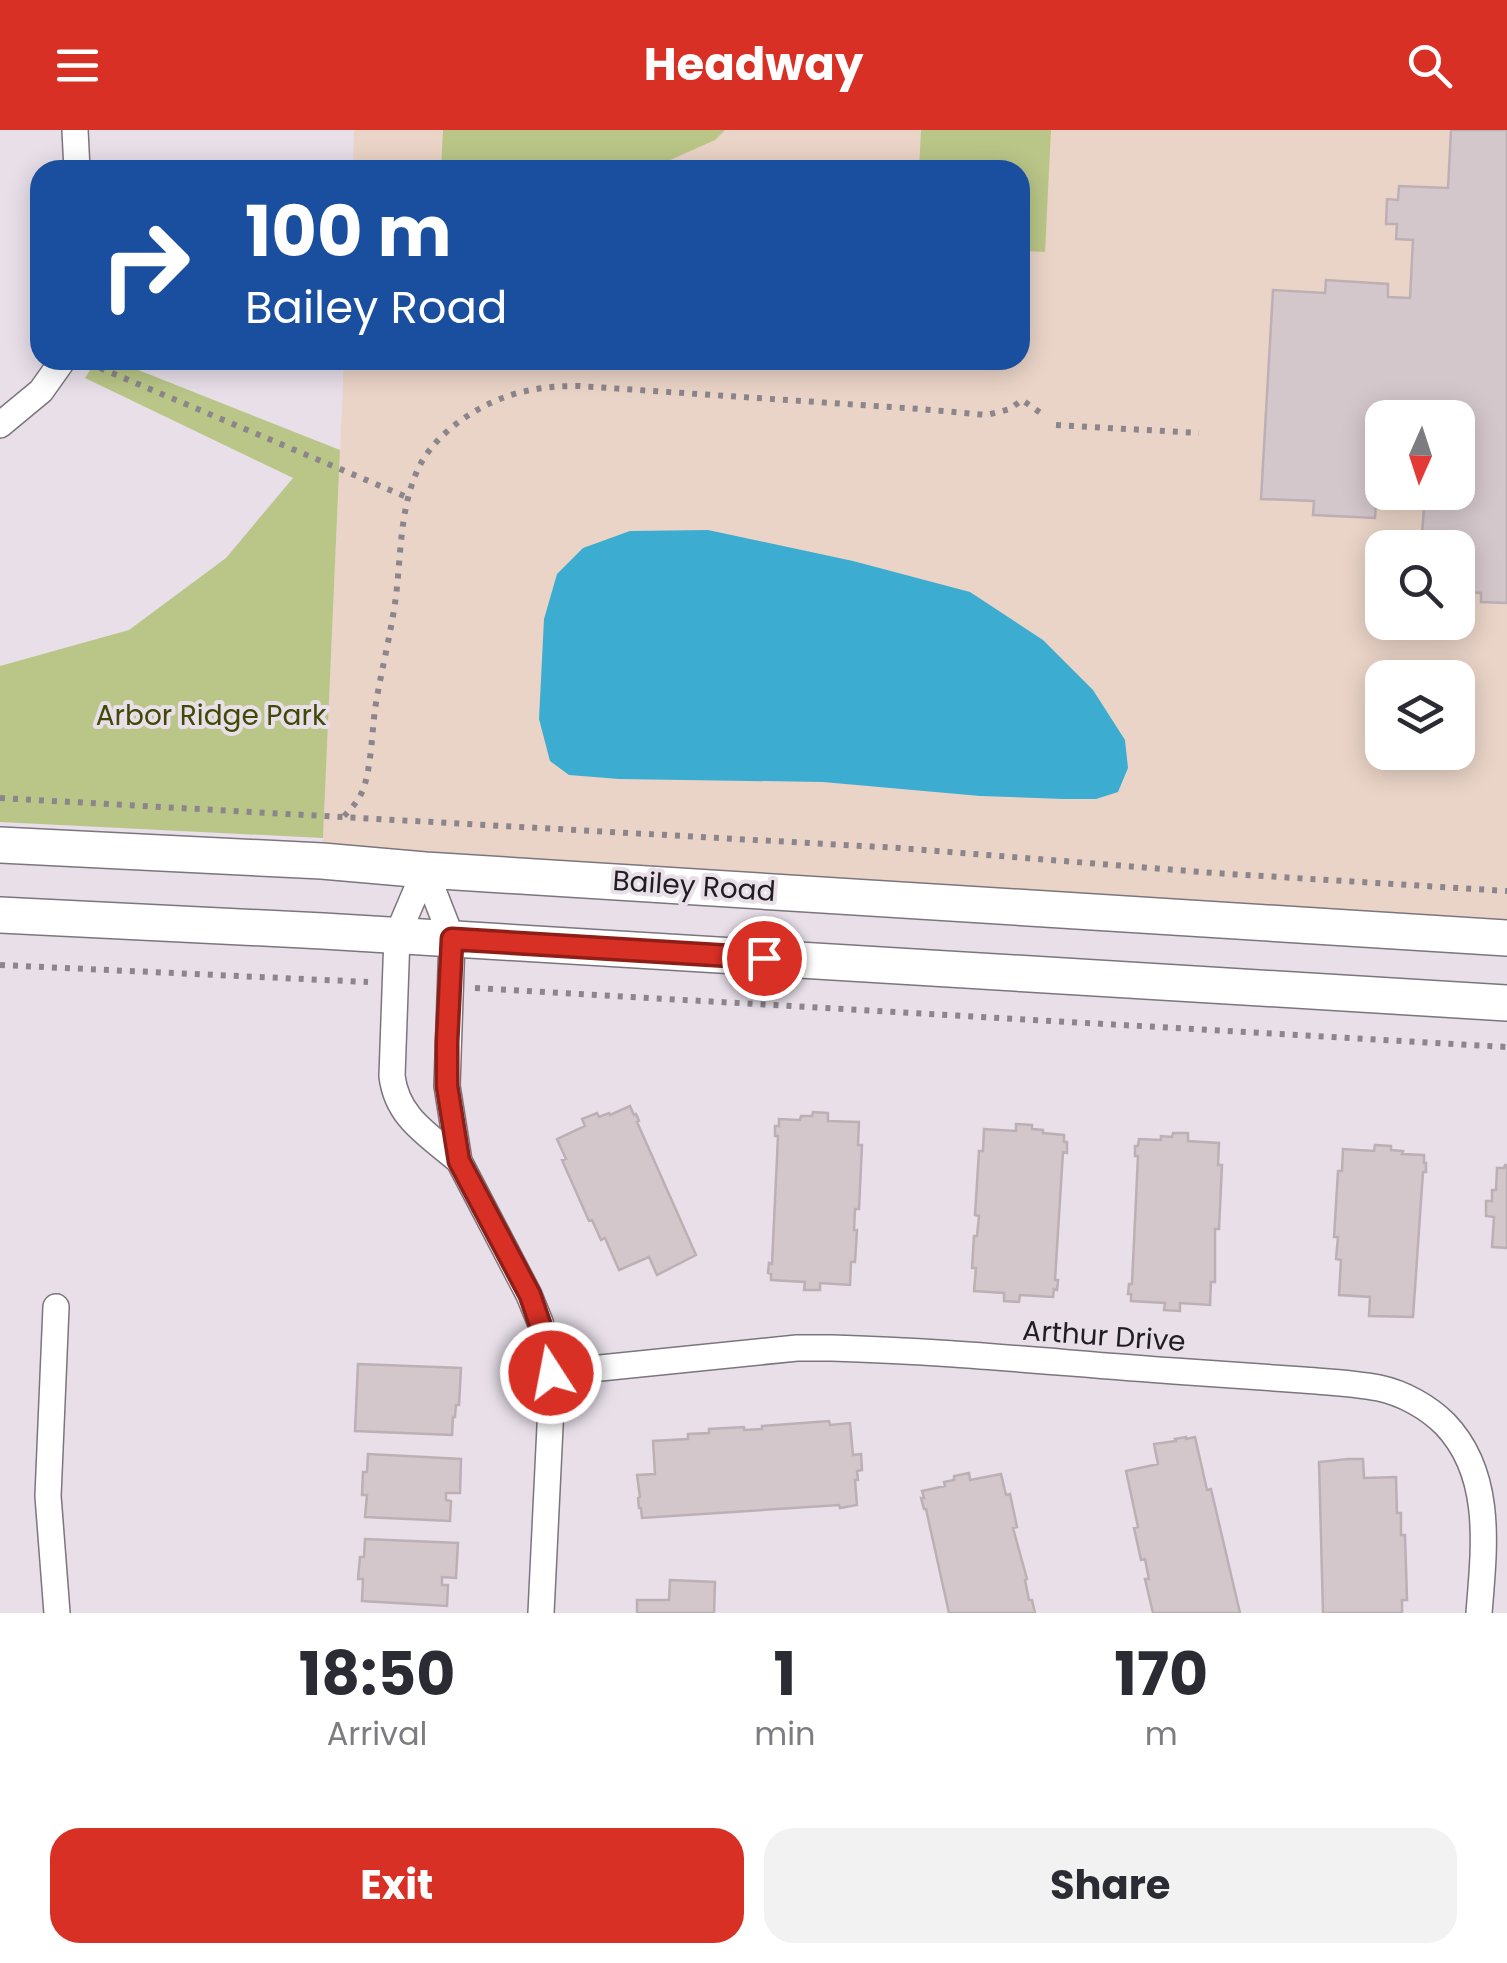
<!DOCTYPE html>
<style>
body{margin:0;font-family:Poppins,sans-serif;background:#f2f2f3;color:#2b2b33;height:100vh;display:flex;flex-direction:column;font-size:38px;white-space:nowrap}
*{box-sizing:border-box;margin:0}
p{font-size:32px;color:#7c7c81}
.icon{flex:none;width:55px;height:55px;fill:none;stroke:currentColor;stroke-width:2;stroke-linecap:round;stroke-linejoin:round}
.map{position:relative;height:1483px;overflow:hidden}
.side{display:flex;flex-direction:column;background:#fff;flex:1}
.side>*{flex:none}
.top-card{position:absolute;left:30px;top:30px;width:1000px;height:210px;border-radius:30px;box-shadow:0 5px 25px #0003;background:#1a4fa0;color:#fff;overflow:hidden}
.needle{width:65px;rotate:183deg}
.fabs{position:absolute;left:1365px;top:270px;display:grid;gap:20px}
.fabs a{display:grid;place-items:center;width:110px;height:110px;border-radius:20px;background:#fff;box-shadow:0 5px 25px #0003;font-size:50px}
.pin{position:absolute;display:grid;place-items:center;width:85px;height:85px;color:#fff;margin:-42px;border:5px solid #fff;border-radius:50%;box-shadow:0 2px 10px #0007}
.me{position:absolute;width:110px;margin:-55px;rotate:349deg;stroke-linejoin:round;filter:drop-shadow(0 0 8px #0008)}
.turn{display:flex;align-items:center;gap:35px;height:210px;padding:0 50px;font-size:45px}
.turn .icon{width:130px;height:130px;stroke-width:2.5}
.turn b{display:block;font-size:70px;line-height:85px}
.eta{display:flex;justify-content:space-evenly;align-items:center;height:170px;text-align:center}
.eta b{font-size:60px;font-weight:700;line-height:70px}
.button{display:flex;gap:20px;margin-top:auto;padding:20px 50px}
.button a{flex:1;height:115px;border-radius:30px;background:#d93025;color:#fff;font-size:40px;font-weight:700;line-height:115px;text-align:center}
.button a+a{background:#f2f2f3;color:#2b2b33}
header{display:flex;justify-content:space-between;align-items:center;height:130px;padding:0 50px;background:#d93025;color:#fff;font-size:45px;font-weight:700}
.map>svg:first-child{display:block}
.education{fill:#ead4c7;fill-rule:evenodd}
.green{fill:#bac688}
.water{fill:#3cacd0}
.building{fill:#d4c7cb;stroke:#bdb0b4;stroke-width:2.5;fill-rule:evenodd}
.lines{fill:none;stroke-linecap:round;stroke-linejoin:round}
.street-casing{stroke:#7c757d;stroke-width:28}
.secondary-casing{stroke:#7c757d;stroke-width:38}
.path{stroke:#8c868c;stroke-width:6;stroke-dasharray:5 8;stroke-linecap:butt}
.street{stroke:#fff;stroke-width:25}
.secondary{stroke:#fff;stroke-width:35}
.route-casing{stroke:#8d1f18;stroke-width:25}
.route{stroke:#d93025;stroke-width:18}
.labels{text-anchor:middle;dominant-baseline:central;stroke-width:8;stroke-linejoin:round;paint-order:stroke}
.park-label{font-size:28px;fill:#404906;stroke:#e8dfe9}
.street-label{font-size:28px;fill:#211e21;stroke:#e8dfe9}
</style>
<header><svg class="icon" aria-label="menu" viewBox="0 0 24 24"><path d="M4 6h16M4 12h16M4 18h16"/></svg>Headway<svg class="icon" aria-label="search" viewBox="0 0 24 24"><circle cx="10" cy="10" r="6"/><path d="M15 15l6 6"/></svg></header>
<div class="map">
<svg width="1507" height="1483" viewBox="0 0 1507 1483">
<rect width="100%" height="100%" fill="#e8dfe9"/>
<path class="education" d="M 354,0 L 1507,0 L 1507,808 L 322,731 L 344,230 L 1020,230 L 1020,40 L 353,40 ZM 1382,288 L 1458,288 L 1458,362 L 1382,362 ZM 1382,418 L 1458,418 L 1458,492 L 1382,492 ZM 1382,548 L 1458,548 L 1458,622 L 1382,622 Z"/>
<path class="green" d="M 443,0 L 725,0 L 715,10 L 648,40 L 441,40 Z
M 921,0 L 1051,0 L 1045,122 L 1026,121 L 1021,219 L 1020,40 L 919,40 Z
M 96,230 L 113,230 L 340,320 L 323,708 L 0,692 L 0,536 L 129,500 L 226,428 L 293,348 L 85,248 Z"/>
<path class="water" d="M 708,400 L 853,431 L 970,462 L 1043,510 L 1093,560 L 1125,610 L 1128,638 L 1118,662 L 1096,669 L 1063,669 L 980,666 L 823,652 L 619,649 L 569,645 L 550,631 L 539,589 L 544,489 L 557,444 L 583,418 L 630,401 Z"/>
<path class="building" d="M 1451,0 L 1507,0 L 1507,473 L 1481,472 L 1481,463 L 1458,461 L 1458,418 L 1421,418 L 1424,377 L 1376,374 L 1375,388 L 1313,385 L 1314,371 L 1261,369 L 1273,160 L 1325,163 L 1326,150 L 1388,154 L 1388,167 L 1410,168 L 1413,110 L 1396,109 L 1397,94 L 1386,94 L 1387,69 L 1398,70 L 1399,56 L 1448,58 ZM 1382,288 L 1458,288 L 1458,362 L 1382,362 Z
M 630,976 L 634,985 L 636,984 L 639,991 L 637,992 L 696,1125 L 657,1145 L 649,1127 L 619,1140 L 605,1108 L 601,1110 L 592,1090 L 589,1091 L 562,1030 L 566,1029 L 557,1009 L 585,996 L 582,989 L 597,983 L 599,987 L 609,983 L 610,985 Z
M 813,982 L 828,983 L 828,991 L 859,992 L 858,1015 L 862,1015 L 859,1079 L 855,1079 L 854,1100 L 857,1100 L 855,1132 L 851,1132 L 850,1155 L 820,1153 L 820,1160 L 804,1160 L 805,1152 L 771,1150 L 771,1144 L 768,1143 L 769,1133 L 772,1134 L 778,1006 L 775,1006 L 775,996 L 779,996 L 779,989 L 800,990 L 801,986 L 812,986 Z
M 1016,994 L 1032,995 L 1032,999 L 1043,1000 L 1043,1003 L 1064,1005 L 1064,1012 L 1067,1012 L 1067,1023 L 1063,1022 L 1055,1150 L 1058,1150 L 1057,1160 L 1054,1159 L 1053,1167 L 1020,1165 L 1019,1172 L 1004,1171 L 1004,1163 L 974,1161 L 976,1138 L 972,1138 L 974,1106 L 977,1106 L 979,1086 L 975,1085 L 979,1021 L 983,1021 L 984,999 L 1016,1001 Z
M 1173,1003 L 1188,1003 L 1188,1011 L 1219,1013 L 1218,1035 L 1222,1035 L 1219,1099 L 1215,1099 L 1215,1152 L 1211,1152 L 1210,1175 L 1180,1173 L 1180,1181 L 1164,1180 L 1165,1173 L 1131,1171 L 1131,1164 L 1128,1164 L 1129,1154 L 1132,1154 L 1138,1026 L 1135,1026 L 1135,1016 L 1138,1016 L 1139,1009 L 1161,1010 L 1161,1006 L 1172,1007 Z
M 1375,1015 L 1391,1016 L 1391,1020 L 1403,1021 L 1402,1024 L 1424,1025 L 1424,1033 L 1426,1033 L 1426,1042 L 1423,1042 L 1413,1187 L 1369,1186 L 1370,1167 L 1339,1165 L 1341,1130 L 1336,1129 L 1338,1107 L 1334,1107 L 1338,1041 L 1342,1041 L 1343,1019 L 1374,1021 Z
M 1505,1035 L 1507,1035 L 1507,1118 L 1492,1117 L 1494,1087 L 1486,1086 L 1486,1071 L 1492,1071 L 1492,1060 L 1496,1060 L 1497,1038 L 1504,1038 Z
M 358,1234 L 461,1238 L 459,1275 L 456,1275 L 455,1287 L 453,1287 L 452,1305 L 355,1301 Z
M 829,1291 L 830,1295 L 850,1293 L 853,1325 L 861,1324 L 862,1340 L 857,1341 L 858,1350 L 855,1350 L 857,1375 L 840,1378 L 839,1375 L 642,1388 L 641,1378 L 639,1378 L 638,1368 L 640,1367 L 637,1345 L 655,1344 L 653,1311 L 688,1309 L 688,1304 L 709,1303 L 709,1299 L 744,1297 L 744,1300 L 762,1299 L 762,1296 Z
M 1186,1307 L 1186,1309 L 1195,1307 L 1207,1360 L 1211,1359 L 1240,1483 L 1153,1483 L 1145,1449 L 1149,1449 L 1145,1429 L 1141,1430 L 1134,1398 L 1138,1397 L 1126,1341 L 1158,1334 L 1154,1314 L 1176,1311 L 1175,1309 Z
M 368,1324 L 461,1329 L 460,1363 L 446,1363 L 446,1370 L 451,1371 L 450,1391 L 365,1387 L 367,1365 L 362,1365 L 363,1342 L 367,1342 Z
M 1348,1329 L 1363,1329 L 1364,1348 L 1396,1347 L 1397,1383 L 1401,1383 L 1401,1405 L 1405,1405 L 1407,1470 L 1402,1470 L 1402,1483 L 1323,1483 L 1319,1332 Z
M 969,1343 L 970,1350 L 1001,1344 L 1006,1365 L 1010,1364 L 1017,1397 L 1013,1398 L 1027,1449 L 1025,1450 L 1029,1470 L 1032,1470 L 1035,1483 L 949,1483 L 926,1379 L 924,1379 L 921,1368 L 924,1368 L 922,1361 L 945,1356 L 944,1352 L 954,1350 L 954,1346 Z
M 365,1409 L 458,1413 L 456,1448 L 442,1447 L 442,1455 L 448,1455 L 447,1476 L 362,1471 L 363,1449 L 358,1449 L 360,1427 L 364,1427 Z
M 670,1450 L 715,1452 L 714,1483 L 637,1483 L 637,1470 L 669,1470 Z"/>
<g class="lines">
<g class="street-casing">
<path id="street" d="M 75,0 L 77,40
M 0,295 L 41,261 L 63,230
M 425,740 L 452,809 L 447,956 L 459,1031 L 529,1165 L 540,1192 L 549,1226 L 551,1276 L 541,1483
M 425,740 L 397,806 L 392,946 C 397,988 429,1005 459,1031
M 56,1177 L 48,1366 L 57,1483
M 551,1243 L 797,1218 L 832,1218 C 946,1221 1060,1233 1174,1241 C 1217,1244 1260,1247 1303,1250 C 1328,1252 1354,1253 1379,1258 C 1403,1263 1428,1277 1445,1294 C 1494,1345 1484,1419 1479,1483"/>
</g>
<g class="secondary-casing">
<path id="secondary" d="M 0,715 L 322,731 L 425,740 L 1507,808
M 0,785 L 323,801 L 1507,873"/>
</g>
<path class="path" d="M 88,233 L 409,368
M 1056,295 L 1199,303
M 0,668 L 899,718 L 1214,743 L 1507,761
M 344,686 C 351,679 358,671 362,662 C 371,642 372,602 375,579 C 381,541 391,504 396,466 C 401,424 400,378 418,339 C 436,300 486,269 526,261 C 544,257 561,256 579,256 L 920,279 L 987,285 L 1010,279 L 1022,270 L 1045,286
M 0,835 L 368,852
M 475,858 L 1507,917"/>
<use href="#street" class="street"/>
<use href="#secondary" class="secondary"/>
</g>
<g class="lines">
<g class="route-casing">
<path id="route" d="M 551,1243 L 544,1206 L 530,1165 L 459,1031 L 447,956 L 447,912 L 452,809 L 764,828"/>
</g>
<use href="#route" class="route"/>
</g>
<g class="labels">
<g class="park-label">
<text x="211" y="585">Arbor Ridge Park</text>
</g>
<g class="street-label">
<text transform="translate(694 756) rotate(4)">Bailey Road</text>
<text transform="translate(1104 1206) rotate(4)">Arthur Drive</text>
</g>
</g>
</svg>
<div class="fabs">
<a><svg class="needle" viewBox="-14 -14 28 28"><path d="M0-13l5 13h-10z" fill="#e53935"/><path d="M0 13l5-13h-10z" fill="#7c7c81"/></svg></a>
<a><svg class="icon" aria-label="search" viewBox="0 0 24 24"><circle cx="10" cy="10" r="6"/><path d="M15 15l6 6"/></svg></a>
<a><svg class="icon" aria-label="layers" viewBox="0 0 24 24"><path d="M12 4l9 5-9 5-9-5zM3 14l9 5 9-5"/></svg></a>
</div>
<div class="pin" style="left:764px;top:828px;background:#d93025"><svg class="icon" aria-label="arrive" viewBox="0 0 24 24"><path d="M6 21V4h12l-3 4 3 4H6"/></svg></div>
<svg class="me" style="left:551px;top:1243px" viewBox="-20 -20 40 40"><circle r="17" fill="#d93025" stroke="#fff" stroke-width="3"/><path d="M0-11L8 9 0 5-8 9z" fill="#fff"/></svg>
<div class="top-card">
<div class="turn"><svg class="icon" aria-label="right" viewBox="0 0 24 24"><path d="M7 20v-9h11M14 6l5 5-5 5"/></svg><div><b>100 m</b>Bailey Road</div></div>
</div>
</div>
<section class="side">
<div class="eta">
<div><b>18:50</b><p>Arrival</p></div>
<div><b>1</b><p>min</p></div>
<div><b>170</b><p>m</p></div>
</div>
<div class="button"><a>Exit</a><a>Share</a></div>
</section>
